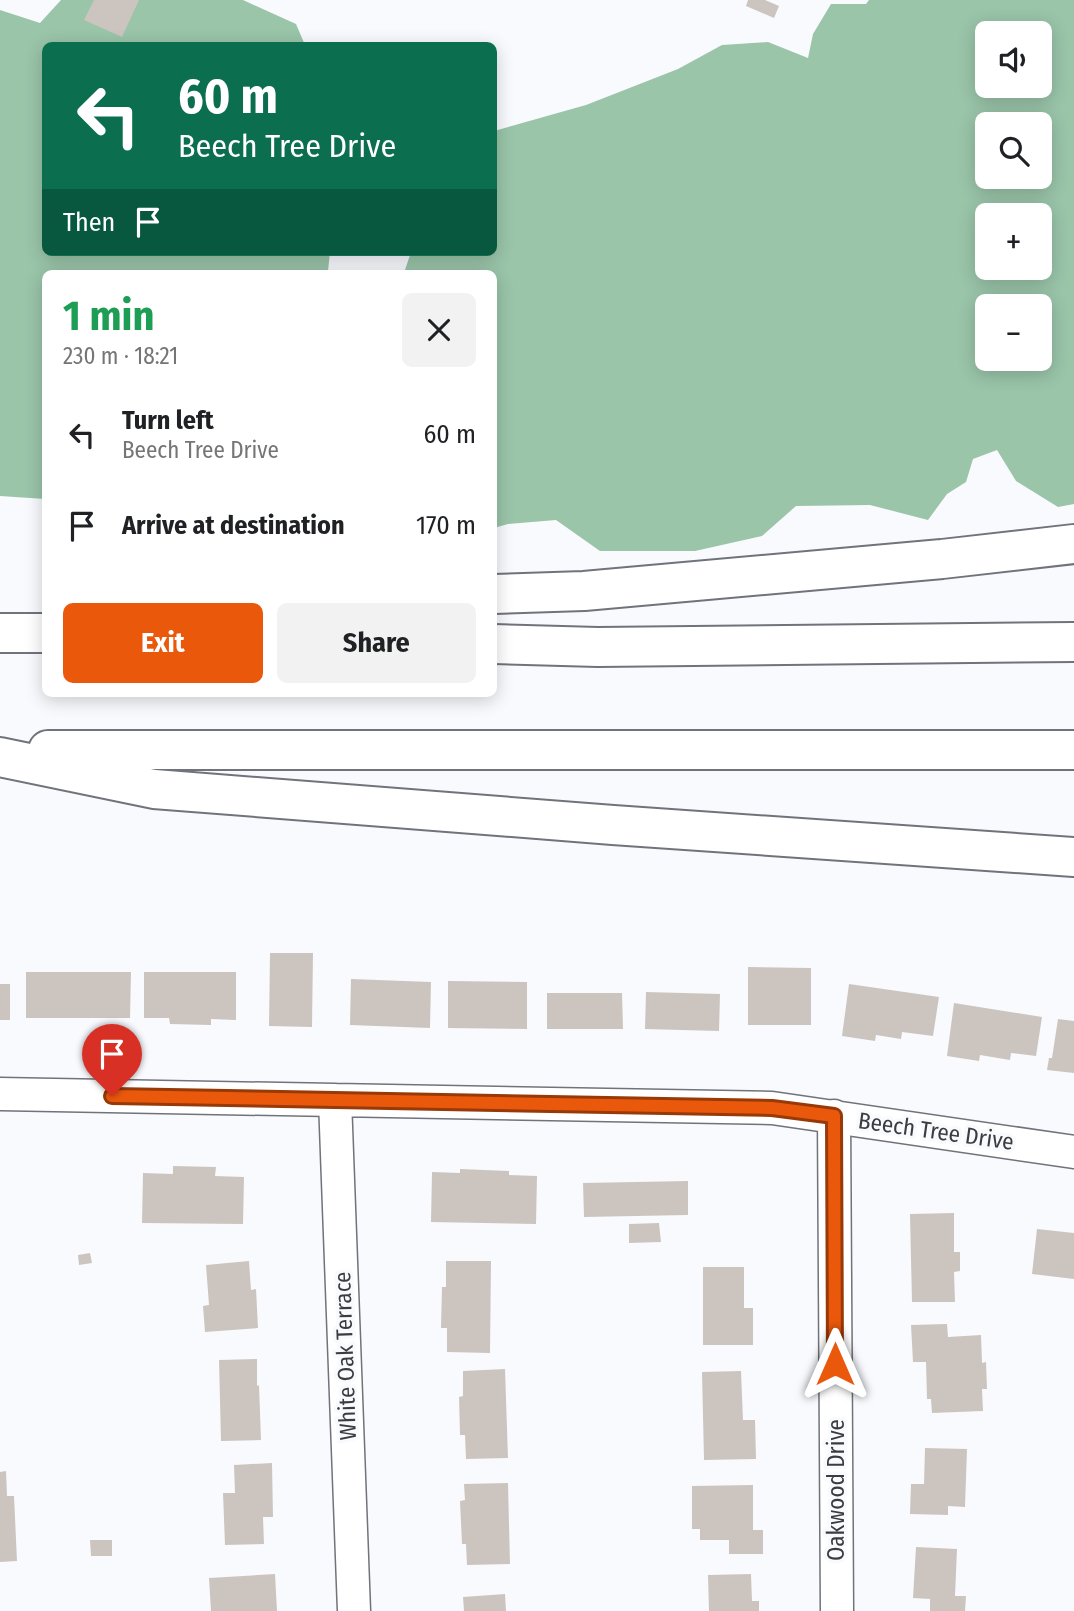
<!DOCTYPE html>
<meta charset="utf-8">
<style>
body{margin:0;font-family:"Fira Sans Condensed",sans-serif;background:#f2f2f2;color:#202124;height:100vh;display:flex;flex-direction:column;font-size:26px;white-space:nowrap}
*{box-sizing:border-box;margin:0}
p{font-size:23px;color:#757577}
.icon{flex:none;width:38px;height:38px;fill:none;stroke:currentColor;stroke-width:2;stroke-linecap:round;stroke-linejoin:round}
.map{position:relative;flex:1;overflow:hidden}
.panel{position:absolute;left:42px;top:270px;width:455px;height:427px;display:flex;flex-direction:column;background:#fff;border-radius:10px;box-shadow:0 4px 18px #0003}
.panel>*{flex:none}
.banner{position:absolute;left:42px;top:42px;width:455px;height:214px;border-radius:10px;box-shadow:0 4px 18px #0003;background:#0b6e4f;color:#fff;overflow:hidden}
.buttons{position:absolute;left:975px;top:21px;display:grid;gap:14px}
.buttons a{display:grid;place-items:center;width:77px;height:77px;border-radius:10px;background:#fff;box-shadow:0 4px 18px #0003;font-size:35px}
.pin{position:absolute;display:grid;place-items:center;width:60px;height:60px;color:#fff;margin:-72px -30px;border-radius:50% 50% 50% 0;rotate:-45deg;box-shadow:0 0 7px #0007}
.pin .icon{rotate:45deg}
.me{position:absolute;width:77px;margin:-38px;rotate:0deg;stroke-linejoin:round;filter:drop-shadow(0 0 5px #0008)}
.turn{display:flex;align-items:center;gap:24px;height:147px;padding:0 21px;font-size:32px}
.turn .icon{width:91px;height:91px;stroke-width:2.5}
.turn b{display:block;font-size:49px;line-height:60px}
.then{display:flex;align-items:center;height:66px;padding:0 21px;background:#0003;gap:14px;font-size:26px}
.round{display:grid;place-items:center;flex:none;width:74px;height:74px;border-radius:10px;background:#f2f2f2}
.head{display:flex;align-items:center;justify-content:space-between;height:119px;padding:0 21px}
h1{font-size:42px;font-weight:700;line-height:52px;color:#1e9e55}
.action{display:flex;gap:14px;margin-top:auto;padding:14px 21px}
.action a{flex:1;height:80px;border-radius:10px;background:#ea580c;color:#fff;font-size:28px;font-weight:700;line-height:80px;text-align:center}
.action a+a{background:#f2f2f2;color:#202124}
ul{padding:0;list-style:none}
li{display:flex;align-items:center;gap:21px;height:91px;padding:0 21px}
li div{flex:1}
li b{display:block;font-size:26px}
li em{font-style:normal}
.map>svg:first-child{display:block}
.forest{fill:#9ac5a9;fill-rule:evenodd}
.building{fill:#ccc5bf}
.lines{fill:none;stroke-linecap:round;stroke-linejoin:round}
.street-casing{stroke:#70737a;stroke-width:35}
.highway-casing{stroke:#70737a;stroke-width:42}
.street{stroke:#fff;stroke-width:32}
.highway{stroke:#fff;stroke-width:38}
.route-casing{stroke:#983908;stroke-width:18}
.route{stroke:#ea580c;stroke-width:12}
.labels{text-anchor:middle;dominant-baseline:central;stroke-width:7;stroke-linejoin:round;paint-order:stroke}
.street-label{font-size:23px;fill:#3b3c3f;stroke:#f9fafe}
</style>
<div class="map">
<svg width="1074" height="1611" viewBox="0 0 1074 1611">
<rect width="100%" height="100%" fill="#f9fafe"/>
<path class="forest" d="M 61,0 L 243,0 L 296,24 L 305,45 L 46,46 L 46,252 L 330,252 L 328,271 L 328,273 L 46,273 L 45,499 L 0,496 L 0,10 L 40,23 Z
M 869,0 L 1074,0 L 1074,504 L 1058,507 L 1016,481 L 997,450 L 973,459 L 966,482 L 947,494 L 928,520 L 870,505 L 796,506 L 762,536 L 695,551 L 600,551 L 556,520 L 508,524 L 494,528 L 494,273 L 404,273 L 411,252 L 494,252 L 494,131 L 586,105 L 678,69 L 722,45 L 768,42 L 808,58 L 813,34 L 831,4 L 866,4 ZM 987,33 L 1040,33 L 1040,86 L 987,86 ZM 987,124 L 1040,124 L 1040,177 L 987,177 ZM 987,215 L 1040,215 L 1040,268 L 987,268 ZM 987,306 L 1040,306 L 1040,359 L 987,359 Z"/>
<path class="building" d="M 94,0 L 139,0 L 122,37 L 84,20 Z
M 748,0 L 765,0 L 779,6 L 774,18 L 746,6 Z
M 270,953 L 313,953 L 312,1027 L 269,1026 Z
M 748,967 L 811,968 L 811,1025 L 748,1025 Z
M 26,972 L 131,972 L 130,1018 L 26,1018 Z
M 144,972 L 236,972 L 236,1020 L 211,1019 L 211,1025 L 170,1024 L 169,1018 L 144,1018 Z
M 351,979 L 431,982 L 430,1028 L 350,1025 Z
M 448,981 L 527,982 L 527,1029 L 448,1028 Z
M 0,984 L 10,984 L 10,1020 L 0,1020 Z
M 849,984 L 939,997 L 933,1036 L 902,1032 L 901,1039 L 876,1035 L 875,1041 L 842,1036 Z
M 646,992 L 720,994 L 719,1031 L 645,1029 Z
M 547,993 L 622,993 L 623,1029 L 547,1029 Z
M 954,1003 L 1042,1017 L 1036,1056 L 1011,1053 L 1010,1060 L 980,1055 L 979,1061 L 947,1056 Z
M 1058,1019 L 1074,1021 L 1074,1073 L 1047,1070 L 1049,1058 L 1052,1058 Z
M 173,1166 L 216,1167 L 215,1176 L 244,1177 L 243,1224 L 142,1223 L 143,1173 L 173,1174 Z
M 460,1169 L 509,1171 L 509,1175 L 537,1176 L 536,1224 L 431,1222 L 432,1172 L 460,1173 Z
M 688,1181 L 688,1215 L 584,1217 L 583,1183 Z
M 954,1213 L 954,1252 L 960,1252 L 960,1271 L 954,1272 L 955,1302 L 912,1302 L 910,1214 Z
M 659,1223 L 661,1242 L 629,1243 L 629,1224 Z
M 1037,1229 L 1074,1233 L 1074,1279 L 1032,1274 Z
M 90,1253 L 92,1263 L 79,1265 L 78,1255 Z
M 249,1261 L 251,1290 L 256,1289 L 258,1328 L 205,1332 L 203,1306 L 209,1305 L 206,1265 Z
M 446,1261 L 491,1261 L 490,1353 L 447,1352 L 447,1328 L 441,1328 L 442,1287 L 446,1287 Z
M 703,1267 L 744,1267 L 744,1308 L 753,1308 L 753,1345 L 703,1345 Z
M 947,1324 L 948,1337 L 981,1335 L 982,1363 L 986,1362 L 987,1389 L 982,1389 L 983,1411 L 932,1413 L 931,1399 L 927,1399 L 926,1362 L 913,1362 L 911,1325 Z
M 257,1359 L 257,1386 L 259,1385 L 261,1440 L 221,1441 L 219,1360 Z
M 505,1369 L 508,1458 L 466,1459 L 465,1435 L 460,1435 L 459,1397 L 463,1396 L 463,1371 Z
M 741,1371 L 743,1420 L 755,1420 L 756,1459 L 704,1460 L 702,1372 Z
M 925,1448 L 967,1449 L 965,1507 L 948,1506 L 948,1515 L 910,1514 L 911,1484 L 924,1484 Z
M 272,1463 L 273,1517 L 263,1517 L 264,1544 L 225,1545 L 223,1493 L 235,1493 L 234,1465 Z
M 6,1471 L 7,1496 L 14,1496 L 17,1561 L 0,1562 L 0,1472 Z
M 508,1483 L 510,1564 L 467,1565 L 466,1544 L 462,1544 L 460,1501 L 465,1500 L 464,1484 Z
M 753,1485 L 753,1530 L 763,1530 L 763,1554 L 729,1554 L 729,1540 L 700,1540 L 700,1529 L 692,1529 L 692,1486 Z
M 90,1540 L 112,1540 L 112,1556 L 91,1556 Z
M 916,1547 L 957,1549 L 955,1596 L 966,1596 L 965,1611 L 930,1611 L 930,1599 L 913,1598 Z
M 275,1574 L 277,1611 L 211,1611 L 209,1578 Z
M 751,1574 L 752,1601 L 759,1601 L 759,1611 L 709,1611 L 708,1575 Z
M 505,1594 L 506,1611 L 464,1611 L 463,1597 Z"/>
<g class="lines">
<g class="street-casing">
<path id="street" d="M 0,1094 L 772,1108 L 1074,1152
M 335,1100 L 354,1611
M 834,1116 L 837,1611"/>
</g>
<g class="highway-casing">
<path id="highway" d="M 494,594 L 584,591 L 942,559 L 1074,544
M 0,633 L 46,633
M 494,644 L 598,647 L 1074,642
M 48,750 L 1074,750
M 0,757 L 154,789 L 613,825 L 1074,857"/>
</g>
<use href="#street" class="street"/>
<use href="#highway" class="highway"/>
</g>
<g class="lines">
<g class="route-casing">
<path id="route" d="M 112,1096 L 772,1108 L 834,1116 L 835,1364"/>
</g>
<use href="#route" class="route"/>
</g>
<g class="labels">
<g class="street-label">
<text transform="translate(936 1131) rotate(8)">Beech Tree Drive</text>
<text transform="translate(345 1356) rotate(-92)">White Oak Terrace</text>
<text transform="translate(836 1490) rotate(-90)">Oakwood Drive</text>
</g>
</g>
</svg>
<div class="buttons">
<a><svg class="icon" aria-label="sound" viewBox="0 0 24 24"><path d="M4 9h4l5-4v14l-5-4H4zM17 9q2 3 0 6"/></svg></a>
<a><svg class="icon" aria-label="search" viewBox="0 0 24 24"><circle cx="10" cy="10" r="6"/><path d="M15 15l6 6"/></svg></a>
<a>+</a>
<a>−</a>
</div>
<div class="pin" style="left:112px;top:1096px;background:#d93025"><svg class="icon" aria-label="arrive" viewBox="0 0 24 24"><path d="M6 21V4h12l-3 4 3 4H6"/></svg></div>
<svg class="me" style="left:835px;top:1364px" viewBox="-20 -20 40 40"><path d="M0-17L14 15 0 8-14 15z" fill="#ea580c" stroke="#fff" stroke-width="4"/></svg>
<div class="banner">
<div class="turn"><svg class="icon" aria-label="left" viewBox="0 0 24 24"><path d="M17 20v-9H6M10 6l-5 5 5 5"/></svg><div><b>60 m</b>Beech Tree Drive</div></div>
<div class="then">Then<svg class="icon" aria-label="arrive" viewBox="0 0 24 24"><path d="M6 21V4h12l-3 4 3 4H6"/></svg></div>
</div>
<section class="panel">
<div class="head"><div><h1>1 min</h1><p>230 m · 18:21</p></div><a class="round"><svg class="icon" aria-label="close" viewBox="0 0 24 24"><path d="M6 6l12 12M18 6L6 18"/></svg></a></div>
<ul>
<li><svg class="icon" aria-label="left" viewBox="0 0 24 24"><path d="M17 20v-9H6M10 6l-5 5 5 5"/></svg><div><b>Turn left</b><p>Beech Tree Drive</p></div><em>60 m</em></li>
<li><svg class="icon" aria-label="arrive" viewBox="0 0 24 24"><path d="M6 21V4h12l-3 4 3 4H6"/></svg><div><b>Arrive at destination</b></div><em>170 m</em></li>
</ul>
<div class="action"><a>Exit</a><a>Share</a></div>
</section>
</div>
